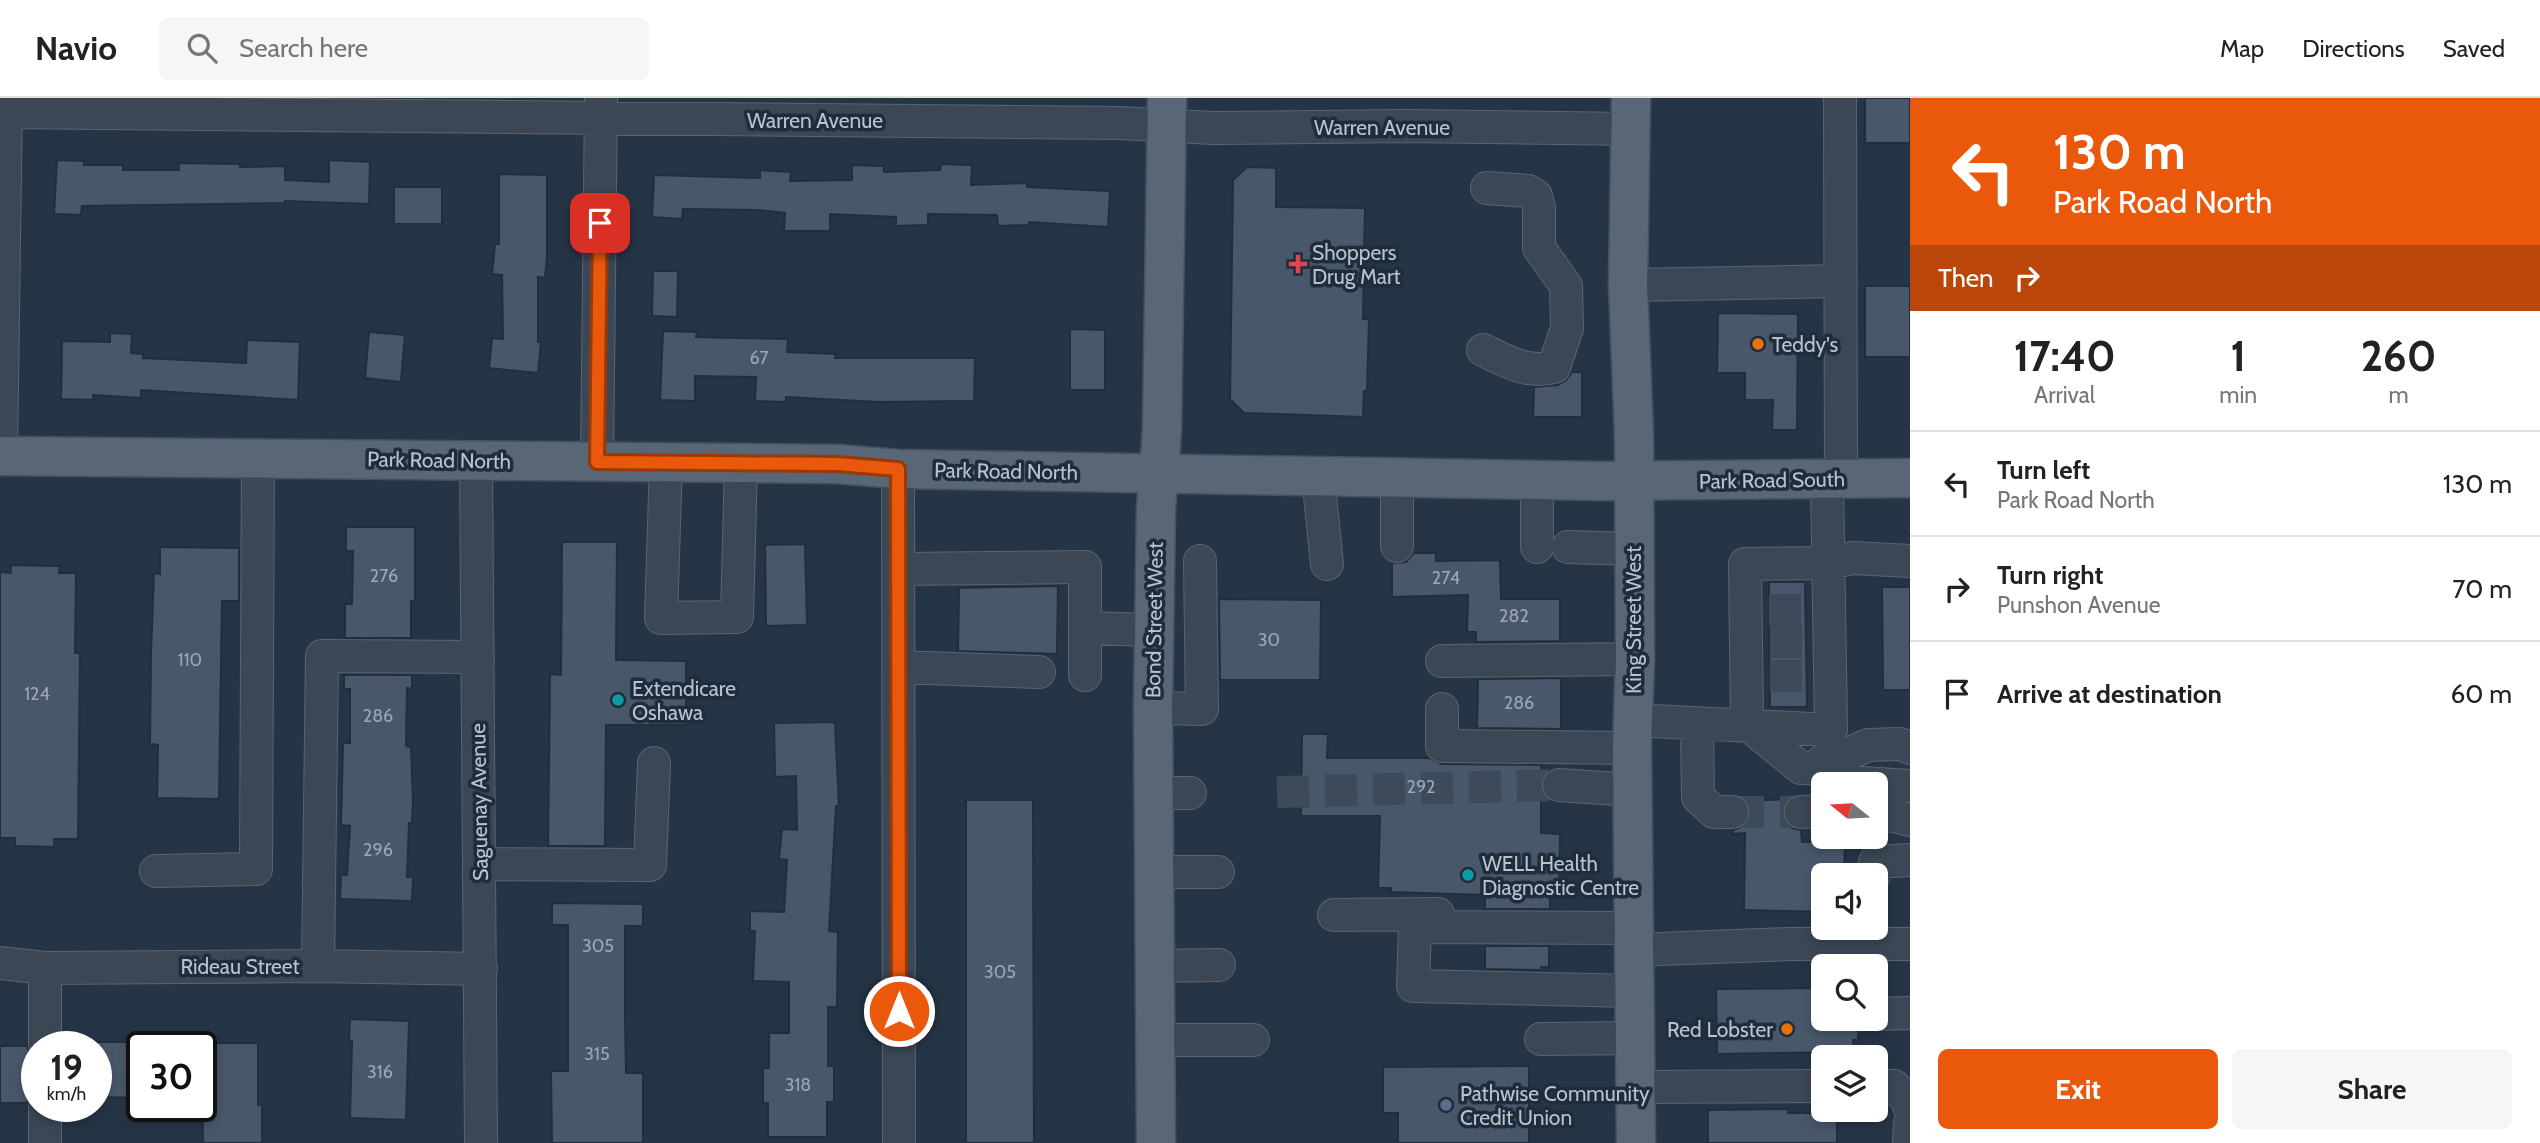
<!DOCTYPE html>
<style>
body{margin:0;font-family:Cabin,sans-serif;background:#f6f6f6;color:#222;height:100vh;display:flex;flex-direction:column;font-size:26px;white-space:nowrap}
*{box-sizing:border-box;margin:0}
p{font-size:23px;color:#767676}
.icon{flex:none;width:38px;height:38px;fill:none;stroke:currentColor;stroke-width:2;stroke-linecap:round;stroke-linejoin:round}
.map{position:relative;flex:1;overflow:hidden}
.side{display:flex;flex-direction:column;background:#fff;width:630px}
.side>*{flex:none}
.guide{background:#ea580c;color:#fff;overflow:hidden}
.needle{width:46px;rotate:288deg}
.fabs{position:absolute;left:1811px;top:674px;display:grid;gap:14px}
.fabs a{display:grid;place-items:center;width:77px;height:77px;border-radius:10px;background:#fff;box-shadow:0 4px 10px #0003;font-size:35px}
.speed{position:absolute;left:21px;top:933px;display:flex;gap:14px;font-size:35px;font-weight:700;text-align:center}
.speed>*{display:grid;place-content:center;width:91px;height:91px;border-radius:50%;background:#fff;box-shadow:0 4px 10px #0003;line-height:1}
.speed small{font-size:18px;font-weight:400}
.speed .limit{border:4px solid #111;border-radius:10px;background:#fff;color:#111}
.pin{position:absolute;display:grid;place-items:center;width:60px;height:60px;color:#fff;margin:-30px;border-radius:14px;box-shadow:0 4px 10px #0006}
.me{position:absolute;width:77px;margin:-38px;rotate:0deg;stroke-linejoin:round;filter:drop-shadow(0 0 5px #0008)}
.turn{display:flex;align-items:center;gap:24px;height:147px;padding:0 28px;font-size:32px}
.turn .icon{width:91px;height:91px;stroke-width:2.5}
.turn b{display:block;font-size:49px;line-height:60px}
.then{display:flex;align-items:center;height:66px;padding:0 28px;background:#0003;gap:14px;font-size:26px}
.eta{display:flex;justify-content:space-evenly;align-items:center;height:119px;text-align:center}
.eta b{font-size:42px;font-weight:700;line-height:49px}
.primary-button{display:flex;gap:14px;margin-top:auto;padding:14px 28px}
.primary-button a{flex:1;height:80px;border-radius:10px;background:#ea580c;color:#fff;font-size:28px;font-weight:700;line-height:80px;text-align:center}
.primary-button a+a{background:#f6f6f6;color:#222}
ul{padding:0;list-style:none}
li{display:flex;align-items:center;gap:21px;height:105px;padding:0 28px;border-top:2px solid #e0e0e0}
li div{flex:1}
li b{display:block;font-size:26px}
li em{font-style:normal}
header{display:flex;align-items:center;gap:42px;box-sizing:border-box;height:98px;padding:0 35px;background:#fff;border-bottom:2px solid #e0e0e0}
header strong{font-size:33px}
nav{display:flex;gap:38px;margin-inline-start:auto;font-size:24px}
.search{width:490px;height:63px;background:#f6f6f6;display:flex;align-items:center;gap:18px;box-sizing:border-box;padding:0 24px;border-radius:10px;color:#767676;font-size:26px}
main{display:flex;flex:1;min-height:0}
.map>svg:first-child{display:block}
.building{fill:#48576a;stroke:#212e3d;stroke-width:2}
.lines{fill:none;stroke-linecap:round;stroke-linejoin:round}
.minor-tunnel{stroke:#3c4a5a;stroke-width:32;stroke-dasharray:32 16;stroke-linecap:butt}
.minor-casing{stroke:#596572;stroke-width:34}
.major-casing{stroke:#44505e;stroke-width:41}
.minor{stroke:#3b4755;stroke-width:32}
.major{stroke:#596675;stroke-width:38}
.route-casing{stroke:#983908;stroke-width:18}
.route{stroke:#ea580c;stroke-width:12}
.health-dot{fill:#e0444e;stroke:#1f2c3b;stroke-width:2.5}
.food-dot{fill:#e8710a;stroke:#1f2c3b;stroke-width:2.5}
.culture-dot{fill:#0f9aa8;stroke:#1f2c3b;stroke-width:2.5}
.service-dot{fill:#5c6f8a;stroke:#1f2c3b;stroke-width:2.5}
.labels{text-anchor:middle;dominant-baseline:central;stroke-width:7;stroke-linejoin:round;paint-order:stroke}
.number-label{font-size:18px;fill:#9da7b5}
.street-label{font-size:21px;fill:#b9c2ce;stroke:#1f2c3b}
.poi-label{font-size:21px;fill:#b9c2ce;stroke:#1f2c3b;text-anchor:start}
</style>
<header>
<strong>Navio</strong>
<div class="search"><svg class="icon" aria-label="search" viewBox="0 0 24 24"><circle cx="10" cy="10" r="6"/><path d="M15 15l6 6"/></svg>Search here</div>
<nav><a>Map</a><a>Directions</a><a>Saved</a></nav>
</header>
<main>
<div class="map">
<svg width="1910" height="1045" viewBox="0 0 1910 1045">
<rect width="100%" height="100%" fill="#263546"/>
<path class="building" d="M 1865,0 L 1910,0 L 1910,45 L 1865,45 Z
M 57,62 L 84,63 L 84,67 L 123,67 L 123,72 L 179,72 L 178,65 L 240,66 L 240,69 L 285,68 L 285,82 L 329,84 L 329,62 L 370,64 L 369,106 L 285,103 L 285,105 L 82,108 L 81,117 L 54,116 Z
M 941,66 L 972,67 L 971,87 L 1027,85 L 1027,89 L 1110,93 L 1108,129 L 1029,124 L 1029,127 L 998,128 L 997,117 L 928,116 L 928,127 L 896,128 L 896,119 L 830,116 L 830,133 L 784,133 L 785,115 L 758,112 L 683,111 L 682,121 L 652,119 L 654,77 L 760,80 L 760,72 L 791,74 L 790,83 L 852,82 L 852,67 L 884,68 L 884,74 L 940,72 Z
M 1247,69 L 1276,70 L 1276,109 L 1365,110 L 1363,221 L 1369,221 L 1367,293 L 1364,293 L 1363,319 L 1244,315 L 1230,301 L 1233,82 Z
M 499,76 L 547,77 L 547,158 L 545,180 L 538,179 L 538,244 L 541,244 L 538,275 L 489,270 L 492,240 L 503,241 L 502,177 L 492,176 L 495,146 L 499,146 Z
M 394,89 L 442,89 L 442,126 L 394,126 Z
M 653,173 L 678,173 L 677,219 L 652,218 Z
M 1865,188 L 1910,188 L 1910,259 L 1865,259 Z
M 1718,215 L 1798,216 L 1797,332 L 1772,332 L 1773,302 L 1745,302 L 1745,275 L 1717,275 Z
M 1070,231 L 1105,232 L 1105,292 L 1070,292 Z
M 663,233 L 697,234 L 696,239 L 788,241 L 787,254 L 836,256 L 835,260 L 975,260 L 974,303 L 879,304 L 786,299 L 786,304 L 755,303 L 756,279 L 695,278 L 695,303 L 660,302 Z
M 369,234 L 405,237 L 401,284 L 365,280 Z
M 110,235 L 132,236 L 131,255 L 143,256 L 143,260 L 246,265 L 247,242 L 300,244 L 298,302 L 141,292 L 141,300 L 93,297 L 93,302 L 61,301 L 62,243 L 110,244 Z
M 1572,274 L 1582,274 L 1582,319 L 1533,319 L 1534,289 L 1558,287 L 1566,282 Z
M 346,429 L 415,429 L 415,503 L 411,503 L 411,540 L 345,540 L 345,506 L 352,506 L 353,453 L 346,453 Z
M 562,444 L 617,444 L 616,562 L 686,563 L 686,627 L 606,627 L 605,748 L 548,748 L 550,576 L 561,577 Z
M 805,446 L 807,527 L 766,528 L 765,447 Z
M 160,449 L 239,450 L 239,503 L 222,503 L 219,701 L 157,700 L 158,647 L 150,646 L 151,554 L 154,475 L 160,476 Z
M 1414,455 L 1436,455 L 1436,463 L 1500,462 L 1501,501 L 1560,501 L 1560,543 L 1476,544 L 1476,534 L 1467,534 L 1468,497 L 1392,499 L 1392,465 L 1406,464 Z
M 11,467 L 60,468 L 59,475 L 76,475 L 75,555 L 80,555 L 78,741 L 54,741 L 54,749 L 15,748 L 15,740 L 0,740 L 0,474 L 11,475 Z
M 1769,484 L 1805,484 L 1807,609 L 1770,609 Z
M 1058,488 L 1057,556 L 958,553 L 959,490 Z
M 1882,489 L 1910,489 L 1910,592 L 1883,592 Z
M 1219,501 L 1321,502 L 1320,582 L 1220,582 Z
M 344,577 L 412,577 L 412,591 L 407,590 L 406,648 L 411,649 L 413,703 L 412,725 L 409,725 L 407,779 L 413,779 L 412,803 L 340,801 L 341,777 L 347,777 L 350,728 L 341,727 L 343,645 L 350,645 L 350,591 L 344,591 Z
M 1561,580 L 1561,631 L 1477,630 L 1478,581 Z
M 835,624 L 839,708 L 836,708 L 829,833 L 838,834 L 837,909 L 828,909 L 828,968 L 834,968 L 834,1004 L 827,1004 L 827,1039 L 768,1039 L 768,1005 L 763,1005 L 763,970 L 769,970 L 769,935 L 789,935 L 789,884 L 753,883 L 755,833 L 750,833 L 750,813 L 784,814 L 787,762 L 779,761 L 782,731 L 797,732 L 796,678 L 775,679 L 774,625 Z
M 1302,636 L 1328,636 L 1327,660 L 1429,660 L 1442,666 L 1541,667 L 1541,735 L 1560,736 L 1559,799 L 1550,799 L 1550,811 L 1485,811 L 1485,797 L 1391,794 L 1391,790 L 1378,790 L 1380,718 L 1301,718 Z
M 1789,701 L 1783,715 L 1785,723 L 1792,730 L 1801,732 L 1802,744 L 1845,744 L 1844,777 L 1824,777 L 1824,814 L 1744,812 L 1745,735 L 1733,736 L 1733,732 L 1742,729 L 1748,723 L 1750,713 L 1746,703 Z
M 966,702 L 1033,702 L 1034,1045 L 966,1045 Z
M 552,805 L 643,806 L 643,828 L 625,828 L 625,918 L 626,975 L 643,975 L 643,1045 L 552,1045 L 551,973 L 568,973 L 568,827 L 552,827 Z
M 1485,848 L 1549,848 L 1549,869 L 1541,869 L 1541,872 L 1485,871 Z
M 1824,890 L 1824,920 L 1859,920 L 1858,942 L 1853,942 L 1853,954 L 1717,956 L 1716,891 Z
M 350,921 L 409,923 L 406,1022 L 350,1020 L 352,943 L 349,942 Z
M 96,944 L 142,944 L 142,1000 L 96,999 Z
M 201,945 L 258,945 L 258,1007 L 262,1006 L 262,1045 L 203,1045 Z
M 0,948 L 27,948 L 30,959 L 30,998 L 27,1005 L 0,1005 Z
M 1529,968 L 1529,1045 L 1398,1045 L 1398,1015 L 1383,1015 L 1383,969 Z
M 1788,1011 L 1788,1015 L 1837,1015 L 1837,1045 L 1708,1045 L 1708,1012 Z"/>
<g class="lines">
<path class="minor-tunnel" d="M 1769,512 L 1805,512
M 1770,544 L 1805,544
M 1770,578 L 1806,578
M 1277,694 L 1559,687
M 1732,714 L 1801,714"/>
<g class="minor-casing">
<path id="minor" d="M 1840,0 L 1841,381
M 0,14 L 1119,25 L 1213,30 L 1405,28 L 1630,31
M 1628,187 L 1841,183
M 1483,252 C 1506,263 1527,276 1554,269 L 1567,230 L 1566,188 L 1539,150 L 1539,110 L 1536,98 L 1528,93 L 1487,90
M 1,358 L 6,0
M 476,363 L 481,1045
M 597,364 L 601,1
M 666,364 L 661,520 L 737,519 L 741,365
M 898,371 L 899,1045
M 1318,378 L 1327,466
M 1397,448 L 1397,380
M 1537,449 L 1537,382
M 1568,449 L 1634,451
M 1910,463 L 1853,460 L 1829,465 L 1745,466 L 1747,626 L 1801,670 L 1814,670 L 1830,657 L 1848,656 L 1868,647 L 1900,646 L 1910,650
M 899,471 L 1085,469 L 1085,577
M 1085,530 L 1154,532
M 1442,563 L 1635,561
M 899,569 L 1039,574
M 1153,610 L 1202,611 L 1200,463
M 1442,611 L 1442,648 L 1632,650
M 1633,622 L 1831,632 L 1827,381
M 1697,626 L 1698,699 L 1714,714 L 1732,714
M 1814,670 L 1833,683 L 1910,688
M 1559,687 L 1632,692
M 1155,695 L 1190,695
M 1801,714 L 1824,713
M 1876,714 L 1910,722
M 480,766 L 650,767 L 654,665
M 156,773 L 256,771 L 258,359
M 1155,774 L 1218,774
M 1874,777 L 1875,764 L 1910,762
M 1334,817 L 1438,816
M 1634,830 L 1415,829 L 1413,888 L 1635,893
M 1634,852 L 1790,846 L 1910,846
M 0,865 L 45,870 L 318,868 L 481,871
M 318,868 L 322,558 L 478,559
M 1155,868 L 1219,867
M 45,870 L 45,948
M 1876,916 L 1910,915
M 1541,941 L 1635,940
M 1155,942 L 1253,942
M 1876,988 L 1894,988 L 1907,1001 L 1910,1011
M 1636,989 L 1824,988
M 45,1008 L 45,1045
M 1909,1045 L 1910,1026"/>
</g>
<g class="major-casing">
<path id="major" d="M 1631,0 L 1628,187 L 1634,337 L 1635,561 L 1632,650 L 1636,1045
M 0,358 L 837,366 L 898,371 L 1598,383 L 1910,380
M 1156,1045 L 1153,610 L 1156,410 L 1162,332 L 1167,0"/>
</g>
<use href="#minor" class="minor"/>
<use href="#major" class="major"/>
</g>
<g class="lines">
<g class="route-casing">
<path id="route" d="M 600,125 L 597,364 L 837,366 L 898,371 L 899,913"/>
</g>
<use href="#route" class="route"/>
</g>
<path class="health-dot" d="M1294.5 155.5h7v7h7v7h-7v7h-7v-7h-7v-7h7z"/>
<g class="food-dot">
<circle cx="1758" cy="246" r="7"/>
<circle cx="1787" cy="931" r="7"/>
</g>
<g class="culture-dot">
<circle cx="618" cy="602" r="7"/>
<circle cx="1468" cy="777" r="7"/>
</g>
<circle class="service-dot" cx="1446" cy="1007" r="7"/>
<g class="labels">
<g class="number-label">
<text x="759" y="260">67</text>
<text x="384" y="478">276</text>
<text x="1446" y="480">274</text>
<text x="1514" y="518">282</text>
<text x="1269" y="542">30</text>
<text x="190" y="562">110</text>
<text x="37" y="596">124</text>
<text x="1519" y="605">286</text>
<text x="378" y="618">286</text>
<text x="1421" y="689">292</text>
<text x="378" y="752">296</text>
<text x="598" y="848">305</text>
<text x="1000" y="874">305</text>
<text x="597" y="956">315</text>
<text x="380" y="974">316</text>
<text x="798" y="987">318</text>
</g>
<g class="street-label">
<text x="815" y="22">Warren Avenue</text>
<text x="1382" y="29">Warren Avenue</text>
<text transform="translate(439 362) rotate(1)">Park Road North</text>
<text transform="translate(1006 373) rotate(1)">Park Road North</text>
<text transform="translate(1772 382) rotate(-1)">Park Road South</text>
<text transform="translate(1154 522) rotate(-89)">Bond Street West</text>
<text transform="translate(1633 522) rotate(-90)">King Street West</text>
<text transform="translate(479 704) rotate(-91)">Saguenay Avenue</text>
<text x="240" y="868">Rideau Street</text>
</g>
<g class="poi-label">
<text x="1312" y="154">Shoppers<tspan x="1312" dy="24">Drug Mart</tspan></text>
<text x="1772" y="246">Teddy's</text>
<text x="632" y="590">Extendicare<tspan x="632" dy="24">Oshawa</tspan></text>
<text x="1482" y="765">WELL Health<tspan x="1482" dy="24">Diagnostic Centre</tspan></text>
<text x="1773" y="931" text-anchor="end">Red Lobster</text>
<text x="1460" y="995">Pathwise Community<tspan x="1460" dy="24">Credit Union</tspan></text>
</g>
</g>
</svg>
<div class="fabs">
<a><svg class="needle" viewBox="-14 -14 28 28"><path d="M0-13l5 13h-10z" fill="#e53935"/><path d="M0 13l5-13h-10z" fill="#767676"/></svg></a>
<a><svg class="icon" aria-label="sound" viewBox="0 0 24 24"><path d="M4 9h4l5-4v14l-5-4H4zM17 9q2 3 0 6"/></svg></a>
<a><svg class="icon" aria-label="search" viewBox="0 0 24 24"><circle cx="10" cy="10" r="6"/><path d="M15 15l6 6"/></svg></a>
<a><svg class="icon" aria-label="layers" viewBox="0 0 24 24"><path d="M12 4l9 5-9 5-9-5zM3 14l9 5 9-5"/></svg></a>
</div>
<div class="speed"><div>19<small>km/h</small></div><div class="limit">30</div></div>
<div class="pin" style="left:600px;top:125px;background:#d93025"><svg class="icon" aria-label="arrive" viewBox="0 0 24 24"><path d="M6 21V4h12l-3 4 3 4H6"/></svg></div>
<svg class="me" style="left:899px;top:913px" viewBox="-20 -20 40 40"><circle r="17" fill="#ea580c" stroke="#fff" stroke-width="3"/><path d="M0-11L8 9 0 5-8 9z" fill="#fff"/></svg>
</div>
<section class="side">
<div class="guide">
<div class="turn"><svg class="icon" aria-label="left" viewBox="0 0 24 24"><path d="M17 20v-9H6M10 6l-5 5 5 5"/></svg><div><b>130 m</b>Park Road North</div></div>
<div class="then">Then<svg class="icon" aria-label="right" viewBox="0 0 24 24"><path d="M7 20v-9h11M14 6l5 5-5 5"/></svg></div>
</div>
<div class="eta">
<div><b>17:40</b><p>Arrival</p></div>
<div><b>1</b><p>min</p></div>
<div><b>260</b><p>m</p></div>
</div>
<ul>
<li><svg class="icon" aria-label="left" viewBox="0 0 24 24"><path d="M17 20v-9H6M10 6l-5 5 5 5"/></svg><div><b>Turn left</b><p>Park Road North</p></div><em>130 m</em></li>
<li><svg class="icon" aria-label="right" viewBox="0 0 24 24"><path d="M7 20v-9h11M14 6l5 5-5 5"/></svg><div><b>Turn right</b><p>Punshon Avenue</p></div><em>70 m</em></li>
<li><svg class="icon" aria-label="arrive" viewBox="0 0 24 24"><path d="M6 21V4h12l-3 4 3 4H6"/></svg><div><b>Arrive at destination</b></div><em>60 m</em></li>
</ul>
<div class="primary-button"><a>Exit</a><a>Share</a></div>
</section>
</main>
